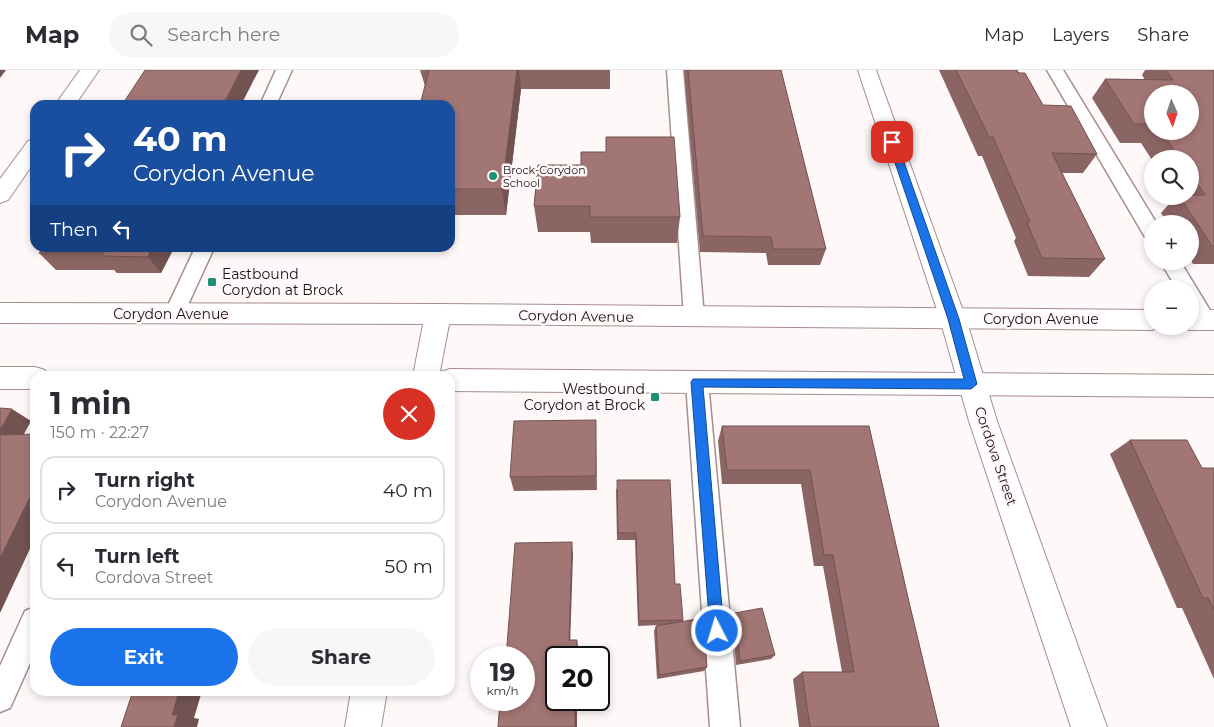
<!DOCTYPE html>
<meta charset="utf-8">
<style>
body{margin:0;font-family:Montserrat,sans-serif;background:#f7f7f7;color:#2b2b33;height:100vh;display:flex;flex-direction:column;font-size:19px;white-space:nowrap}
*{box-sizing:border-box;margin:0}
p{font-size:16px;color:#7c7c81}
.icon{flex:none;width:28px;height:28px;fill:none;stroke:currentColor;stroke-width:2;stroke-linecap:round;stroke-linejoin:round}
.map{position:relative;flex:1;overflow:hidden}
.details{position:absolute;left:30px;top:301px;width:425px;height:325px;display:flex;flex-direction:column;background:#fff;border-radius:15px;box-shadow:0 2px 8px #0003}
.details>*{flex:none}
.guide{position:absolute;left:30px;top:30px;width:425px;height:152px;border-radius:15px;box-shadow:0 2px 8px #0003;background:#1a4fa0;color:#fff;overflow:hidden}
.needle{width:32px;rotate:177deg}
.fabs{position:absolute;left:1144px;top:15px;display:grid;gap:10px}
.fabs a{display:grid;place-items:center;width:55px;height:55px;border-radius:50%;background:#fff;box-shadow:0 2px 8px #0003;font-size:25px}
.speed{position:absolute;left:470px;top:576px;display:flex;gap:10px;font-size:25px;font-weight:700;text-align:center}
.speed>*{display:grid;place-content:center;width:65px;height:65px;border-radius:50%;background:#fff;box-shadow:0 2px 8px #0003;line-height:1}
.speed small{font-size:12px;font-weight:400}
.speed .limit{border:2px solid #111;border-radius:8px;background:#fff;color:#111}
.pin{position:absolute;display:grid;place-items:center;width:42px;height:42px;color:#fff;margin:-21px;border-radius:10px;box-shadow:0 2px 8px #0006}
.me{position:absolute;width:55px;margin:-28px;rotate:355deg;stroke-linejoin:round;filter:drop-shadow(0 0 4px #0008)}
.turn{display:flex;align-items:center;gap:18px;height:105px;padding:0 20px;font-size:22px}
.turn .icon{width:65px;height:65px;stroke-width:2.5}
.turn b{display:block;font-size:35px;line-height:42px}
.then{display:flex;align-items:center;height:48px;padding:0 20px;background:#0003;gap:10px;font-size:19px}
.round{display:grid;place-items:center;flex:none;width:52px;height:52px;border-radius:26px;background:#f7f7f7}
.headline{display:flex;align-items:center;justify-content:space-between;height:85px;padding:0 20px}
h1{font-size:30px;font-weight:700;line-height:38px}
.cta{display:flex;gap:10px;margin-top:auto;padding:10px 20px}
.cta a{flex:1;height:58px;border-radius:30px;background:#1a73e8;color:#fff;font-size:20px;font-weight:700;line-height:58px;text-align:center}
.cta a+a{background:#f7f7f7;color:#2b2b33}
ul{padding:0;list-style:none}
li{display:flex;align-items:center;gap:15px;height:68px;margin:0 10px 8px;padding:0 10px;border:2px solid #e1e1e2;border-radius:15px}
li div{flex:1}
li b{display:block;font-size:19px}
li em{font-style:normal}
header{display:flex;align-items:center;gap:30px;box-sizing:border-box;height:70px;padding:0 25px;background:#fff;border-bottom:1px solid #e1e1e2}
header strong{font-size:24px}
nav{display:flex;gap:28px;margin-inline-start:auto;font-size:18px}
.search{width:350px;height:45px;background:#f7f7f7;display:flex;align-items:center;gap:12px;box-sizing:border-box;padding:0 18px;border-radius:28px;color:#7c7c81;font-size:19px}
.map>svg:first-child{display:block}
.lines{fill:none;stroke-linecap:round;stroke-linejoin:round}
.lane-casing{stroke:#a78e8c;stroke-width:3}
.street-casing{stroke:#a78e8c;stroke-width:2}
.secondary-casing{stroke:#a78e8c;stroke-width:2}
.lane{fill:#fff;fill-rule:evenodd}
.street{fill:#fff;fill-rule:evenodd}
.secondary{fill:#fff;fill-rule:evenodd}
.wall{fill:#8b6564;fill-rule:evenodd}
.shaded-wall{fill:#715351}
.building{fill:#a27674;stroke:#715351}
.route{fill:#1a73e8;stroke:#114b97}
.poi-dot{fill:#1b9277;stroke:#fef8f8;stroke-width:2}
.labels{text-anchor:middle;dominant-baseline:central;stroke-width:5;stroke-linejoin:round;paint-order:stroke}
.far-poi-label{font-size:11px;fill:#1d1313;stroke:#fef8f8;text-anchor:start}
.poi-label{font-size:14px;fill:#1d1313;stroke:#fef8f8;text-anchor:start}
.street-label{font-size:14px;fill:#1d1313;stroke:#fef8f8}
</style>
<header>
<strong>Map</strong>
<div class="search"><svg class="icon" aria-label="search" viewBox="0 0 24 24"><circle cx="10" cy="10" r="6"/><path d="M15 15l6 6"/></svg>Search here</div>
<nav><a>Map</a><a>Layers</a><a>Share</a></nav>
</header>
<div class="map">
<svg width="1214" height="657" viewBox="0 0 1214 657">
<rect width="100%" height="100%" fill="#fef8f8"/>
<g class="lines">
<g class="lane-casing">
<path id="lane" d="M 276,0 L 292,0 L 276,35 L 260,35 Z
M 667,0 L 683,0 L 704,247 L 701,253 L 694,255 L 687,253 L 684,247 Z
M 1047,0 L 1063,0 L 1157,154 L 1152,154 L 1152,169 L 1145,167 Z
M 195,178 L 214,178 L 181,250 L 174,252 L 167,250 L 164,244 Z
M 1160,191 L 1180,191 L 1214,247 L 1212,256 L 1205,258 L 1198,256 L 1190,242 L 1190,219 L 1177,219 Z
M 697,303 L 705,305 L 708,312 L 740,657 L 710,657 L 686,312 L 689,305 Z
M 35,537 L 35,582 L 10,638 L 0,642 L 0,596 L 25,541 Z"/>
</g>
<g class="street-casing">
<path id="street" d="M 80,0 L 99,0 L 75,35 L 55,35 Z
M 858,0 L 876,0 L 966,249 L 997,351 L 1107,657 L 1071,657 L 969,351 L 940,249 Z
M 35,69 L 35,91 L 8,130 L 0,133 L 0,109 L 28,71 Z
M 438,234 L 447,237 L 451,244 L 439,306 L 413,306 L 425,244 L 429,237 Z
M 351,621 L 387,621 L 381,657 L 345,657 Z"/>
</g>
<g class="secondary-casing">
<path id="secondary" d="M 0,233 L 438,234 L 1152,240 L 1152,256 L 1161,256 L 1152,260 L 438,254 L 0,253 Z
M 1190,240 L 1214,240 L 1214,260 L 1190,260 L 1181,257 L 1190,256 Z
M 0,297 L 35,297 L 45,300 L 48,306 L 35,306 L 35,319 L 0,319 Z
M 450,299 L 1214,305 L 1214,327 L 450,321 L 450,306 L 438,306 L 440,302 Z"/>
</g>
<use href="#lane" class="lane"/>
<use href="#street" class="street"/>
<use href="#secondary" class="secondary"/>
</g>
<path class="wall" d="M 420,0 L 610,0 L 610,19 L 521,19 L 506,145 L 450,145 L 450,35 L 425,16 Z
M 684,0 L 781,0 L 826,179 L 820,195 L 768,195 L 766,183 L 700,182 Z
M 939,0 L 1017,0 L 1043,35 L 1097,84 L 1083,103 L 1062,103 L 1105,189 L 1089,207 L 1028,206 L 1014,171 L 1016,168 L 982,86 L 978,86 Z
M 1145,0 L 1213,0 L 1214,1 L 1214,194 L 1193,194 L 1190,189 L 1190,154 L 1168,154 L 1161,143 L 1176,126 L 1190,126 L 1190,89 L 1152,89 L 1152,90 L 1141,73 L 1120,73 L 1092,28 L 1105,9 L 1145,10 L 1142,5 ZM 1152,24 L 1190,61 L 1152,61 Z
M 538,95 L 680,147 L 677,173 L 591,173 L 590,162 L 538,162 L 534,136 Z
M 174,178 L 161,203 L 117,203 L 114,200 L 56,200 L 39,183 Z
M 722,356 L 869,356 L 909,532 L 939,657 L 799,657 L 793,609 L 802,602 L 842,602 L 823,496 L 814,496 L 801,414 L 722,414 L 718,371 Z
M 596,366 L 597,420 L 514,421 L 510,407 Z
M 1130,370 L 1202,398 L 1214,398 L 1214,609 L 1182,538 L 1177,538 L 1110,384 Z
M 616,418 L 675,514 L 683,550 L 683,551 L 707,597 L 704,601 L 657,609 L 654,561 L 656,556 L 660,555 L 638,556 L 635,470 L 617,470 Z
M 735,543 L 775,585 L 771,589 L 736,595 L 732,548 Z"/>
<path class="shaded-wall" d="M 0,0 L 6,0 L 0,8 Z
M 241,0 L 259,0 L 241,35 L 223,35 Z
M 517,0 L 519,0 L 521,19 L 506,145 L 502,119 Z
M 152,178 L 174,178 L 161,203 L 148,187 Z
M 12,339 L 31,351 L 17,377 L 0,366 L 0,360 Z
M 35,417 L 35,468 L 0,543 L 0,488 Z
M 572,472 L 573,484 L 570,578 L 569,570 Z
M 577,570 L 578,578 L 578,588 L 576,588 Z
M 179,621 L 202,621 L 194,648 L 199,649 L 197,657 L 174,657 L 172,645 Z
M 575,630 L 577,630 L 577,657 L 575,657 Z"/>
<path class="building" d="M 145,0 L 241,0 L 223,35 L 122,35 Z
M 429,0 L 517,0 L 502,119 L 450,119 L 450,35 L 420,35 Z
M 688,0 L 781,0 L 826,179 L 773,179 L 771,167 L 703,166 Z
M 956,0 L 1017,0 L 1018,3 L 1025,3 L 1043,35 L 1071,36 L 1097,84 L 1052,83 L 1105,189 L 1042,188 L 1027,153 L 1030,152 L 993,67 L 989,67 Z
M 1166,0 L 1213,0 L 1214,1 L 1214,176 L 1212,176 L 1179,126 L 1190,126 L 1190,125 L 1205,125 L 1190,103 L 1190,89 L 1180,89 L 1161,61 L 1190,61 L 1190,24 L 1152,24 L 1152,54 L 1134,54 L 1105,9 L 1173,10 Z
M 606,67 L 674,67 L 680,147 L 590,147 L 590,136 L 534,136 L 538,95 L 581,95 L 581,82 L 606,82 Z
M 43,178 L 152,178 L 148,187 L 102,186 L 104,183 L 39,183 Z
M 0,338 L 12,339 L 0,360 Z
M 596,350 L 596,406 L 510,407 L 514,351 Z
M 722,356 L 869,356 L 909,532 L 939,657 L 810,657 L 802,602 L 854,602 L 833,485 L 824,485 L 810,400 L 727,400 Z
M 35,364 L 35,417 L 0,488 L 0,365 Z
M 1130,370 L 1187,370 L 1202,398 L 1214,398 L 1214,540 L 1208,528 L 1203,528 Z
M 617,410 L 670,410 L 675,514 L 680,514 L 683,550 L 639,551 L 636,463 L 618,463 Z
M 572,472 L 569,570 L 577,570 L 576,588 L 556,588 L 556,630 L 575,630 L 575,657 L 498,657 L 500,630 L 524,630 L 524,588 L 506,588 L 515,473 Z
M 762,538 L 775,585 L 740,591 L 735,543 Z
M 703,548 L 707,597 L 659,605 L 656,556 Z
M 133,621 L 179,621 L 172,645 L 178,645 L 174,657 L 121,657 Z"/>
<path class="route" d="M 889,70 L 892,70 L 897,72 L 959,249 L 977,314 L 971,319 L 703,317 L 724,561 L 722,566 L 717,568 L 712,566 L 710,561 L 691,312 L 693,309 L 964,309 L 948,249 L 888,72 Z"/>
<g class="poi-dot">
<circle cx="493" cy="106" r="5"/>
<rect x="207" y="207" width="10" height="10" rx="2.5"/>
<rect x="650" y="322" width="10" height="10" rx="2.5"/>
</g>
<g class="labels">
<g class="far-poi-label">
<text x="503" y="100">Brock-Corydon<tspan x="503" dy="13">School</tspan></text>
</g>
<g class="poi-label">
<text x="222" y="204">Eastbound<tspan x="222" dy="16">Corydon at Brock</tspan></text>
<text x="645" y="319" text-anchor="end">Westbound<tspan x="645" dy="16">Corydon at Brock</tspan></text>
</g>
<g class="street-label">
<text x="171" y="244">Corydon Avenue</text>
<text transform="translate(576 246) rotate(1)">Corydon Avenue</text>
<text x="1041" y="249">Corydon Avenue</text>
<text transform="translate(996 386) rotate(71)">Cordova Street</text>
</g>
</g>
</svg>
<div class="fabs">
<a><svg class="needle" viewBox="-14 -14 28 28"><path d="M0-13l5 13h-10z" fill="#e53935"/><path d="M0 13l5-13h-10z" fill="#7c7c81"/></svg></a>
<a><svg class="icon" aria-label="search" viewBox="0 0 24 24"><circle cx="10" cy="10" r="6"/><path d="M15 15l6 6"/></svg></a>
<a>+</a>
<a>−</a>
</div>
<div class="speed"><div>19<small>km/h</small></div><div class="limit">20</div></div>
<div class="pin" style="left:892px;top:72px;background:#d93025"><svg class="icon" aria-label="arrive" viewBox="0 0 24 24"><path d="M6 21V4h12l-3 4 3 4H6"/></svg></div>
<svg class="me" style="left:717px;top:561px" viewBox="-20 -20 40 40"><circle r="17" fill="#1a73e8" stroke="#fff" stroke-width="3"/><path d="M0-11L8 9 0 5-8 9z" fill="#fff"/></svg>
<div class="guide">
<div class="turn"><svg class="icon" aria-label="right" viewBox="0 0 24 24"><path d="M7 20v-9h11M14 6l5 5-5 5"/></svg><div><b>40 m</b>Corydon Avenue</div></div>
<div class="then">Then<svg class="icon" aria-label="left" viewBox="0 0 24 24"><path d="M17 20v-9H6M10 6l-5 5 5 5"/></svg></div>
</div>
<section class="details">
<div class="headline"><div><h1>1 min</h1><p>150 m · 22:27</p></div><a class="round" style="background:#d93025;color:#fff"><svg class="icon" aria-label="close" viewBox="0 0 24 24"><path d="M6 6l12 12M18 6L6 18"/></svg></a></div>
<ul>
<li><svg class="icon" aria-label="right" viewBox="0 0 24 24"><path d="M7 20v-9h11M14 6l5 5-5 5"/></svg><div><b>Turn right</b><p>Corydon Avenue</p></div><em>40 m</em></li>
<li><svg class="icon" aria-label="left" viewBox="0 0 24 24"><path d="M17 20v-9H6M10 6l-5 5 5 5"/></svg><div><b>Turn left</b><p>Cordova Street</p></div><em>50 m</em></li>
</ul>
<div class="cta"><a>Exit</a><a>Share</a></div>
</section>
</div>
